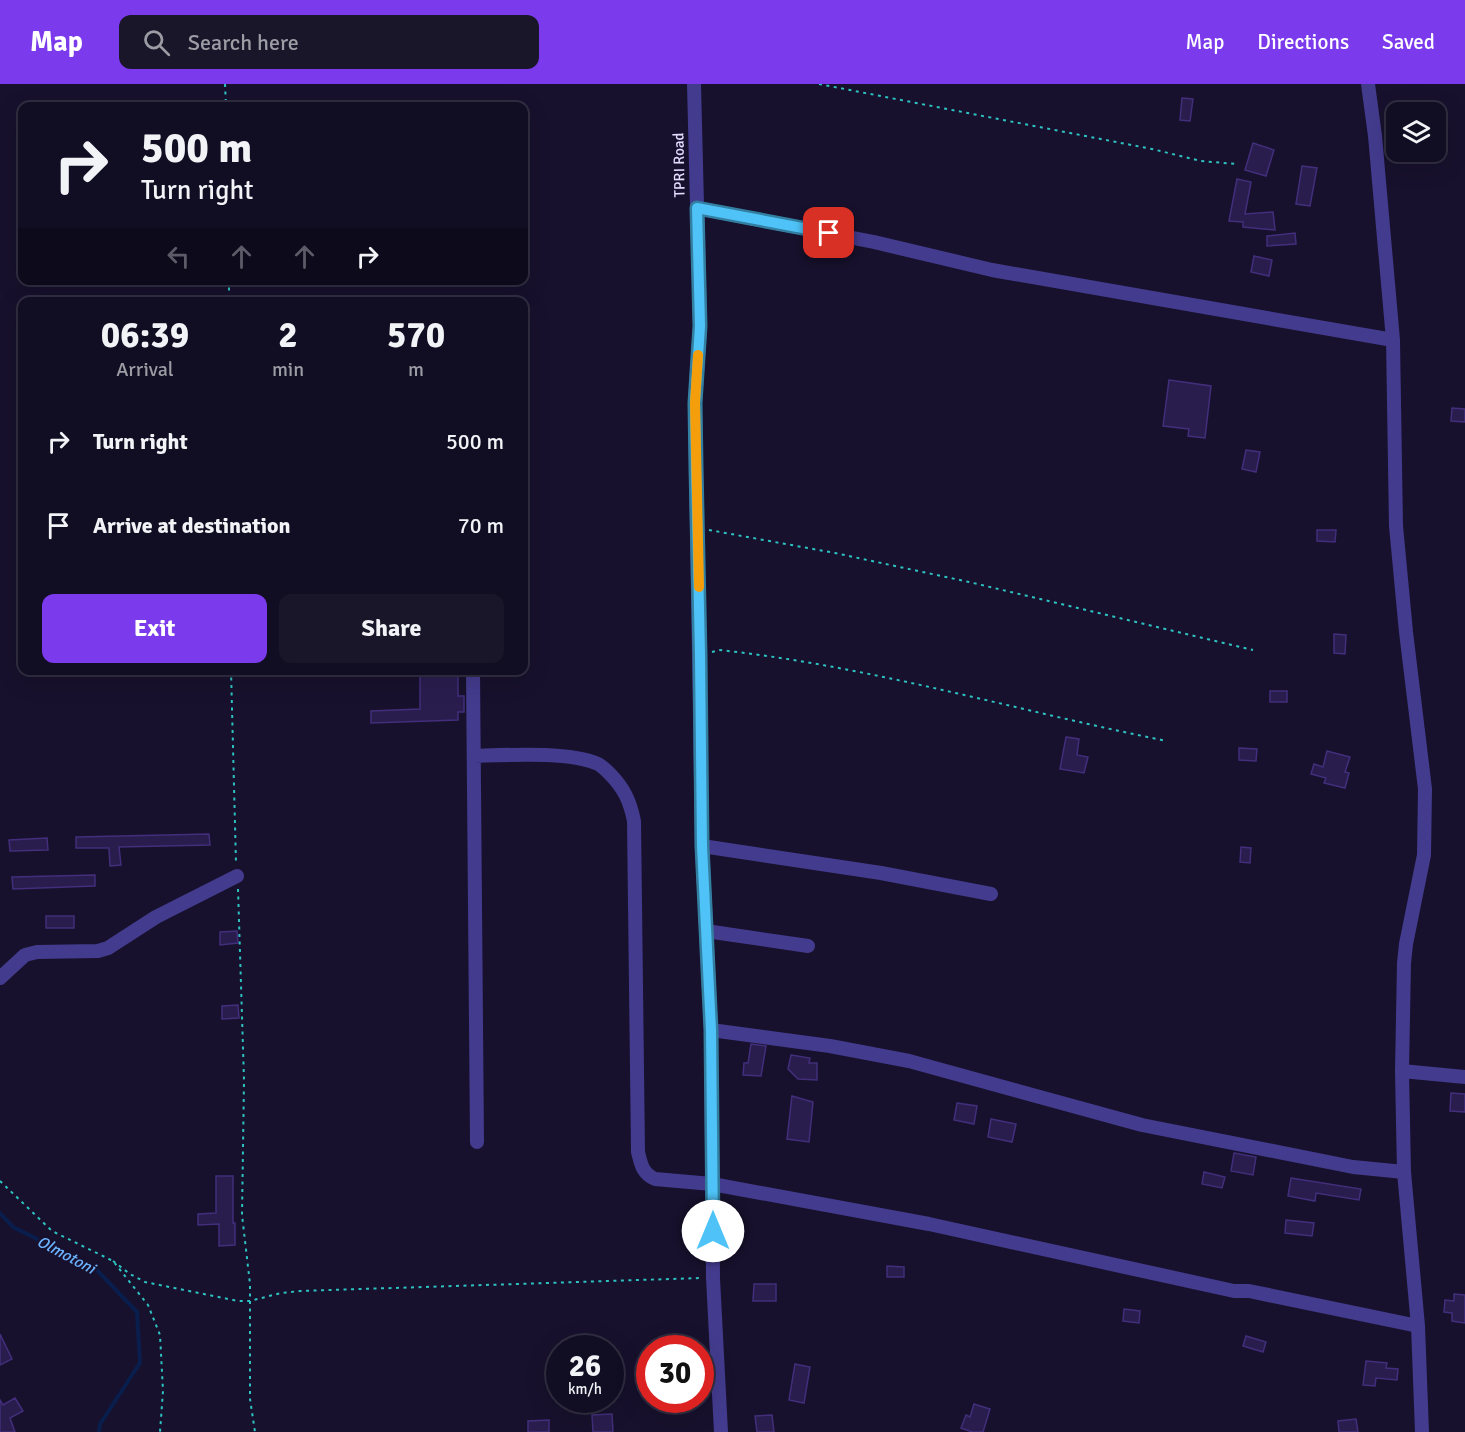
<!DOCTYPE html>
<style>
body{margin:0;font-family:Signika,sans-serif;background:#1a162a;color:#f1f3f6;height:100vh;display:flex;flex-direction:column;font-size:22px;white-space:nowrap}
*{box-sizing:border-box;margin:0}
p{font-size:20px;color:#9c9ca5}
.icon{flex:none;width:33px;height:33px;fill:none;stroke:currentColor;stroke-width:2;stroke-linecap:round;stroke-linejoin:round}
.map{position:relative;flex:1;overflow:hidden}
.sheet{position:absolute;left:18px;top:213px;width:510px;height:378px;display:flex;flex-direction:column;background:#110d22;border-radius:12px;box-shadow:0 6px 24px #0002,0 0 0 2px #302d40}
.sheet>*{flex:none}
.banner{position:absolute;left:18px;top:18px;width:510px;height:183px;border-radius:12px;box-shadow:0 6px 24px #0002,0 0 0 2px #302d40;background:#110d22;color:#f1f3f6;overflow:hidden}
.fabs{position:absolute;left:1386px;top:18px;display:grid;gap:12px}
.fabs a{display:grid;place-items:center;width:60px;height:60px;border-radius:12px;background:#110d22;box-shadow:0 6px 24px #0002,0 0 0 2px #302d40;font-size:30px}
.speed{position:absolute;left:546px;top:1251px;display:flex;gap:12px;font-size:30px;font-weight:700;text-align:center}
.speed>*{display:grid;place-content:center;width:78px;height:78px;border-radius:50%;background:#110d22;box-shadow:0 6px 24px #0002,0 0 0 2px #302d40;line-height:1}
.speed small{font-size:15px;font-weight:400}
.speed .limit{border:9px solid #d22;background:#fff;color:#111}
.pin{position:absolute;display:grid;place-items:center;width:51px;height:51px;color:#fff;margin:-26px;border-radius:12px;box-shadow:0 3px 9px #0006}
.me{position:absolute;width:66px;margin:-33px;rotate:0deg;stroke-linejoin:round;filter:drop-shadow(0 0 4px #0008)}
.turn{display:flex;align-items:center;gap:21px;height:126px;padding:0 24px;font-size:27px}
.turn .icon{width:78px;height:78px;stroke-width:2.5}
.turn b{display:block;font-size:42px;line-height:51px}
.lanes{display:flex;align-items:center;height:57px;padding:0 24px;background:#0003;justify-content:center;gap:30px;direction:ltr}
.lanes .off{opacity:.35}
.eta{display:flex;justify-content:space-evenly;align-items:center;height:102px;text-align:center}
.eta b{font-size:36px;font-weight:800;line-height:42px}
.cta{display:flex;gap:12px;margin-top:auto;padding:12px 24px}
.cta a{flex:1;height:69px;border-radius:12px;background:#7c3aed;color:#fff;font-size:24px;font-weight:800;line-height:69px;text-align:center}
.cta a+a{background:#1a162a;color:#f1f3f6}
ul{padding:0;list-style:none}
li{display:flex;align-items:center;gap:18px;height:84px;padding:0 24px}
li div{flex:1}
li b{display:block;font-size:22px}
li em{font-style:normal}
header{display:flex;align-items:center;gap:36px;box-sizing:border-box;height:84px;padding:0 30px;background:#7c3aed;color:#fff}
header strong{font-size:28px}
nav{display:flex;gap:33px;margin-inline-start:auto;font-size:21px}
.search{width:420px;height:54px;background:#1a162a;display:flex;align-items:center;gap:15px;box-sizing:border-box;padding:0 21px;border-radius:12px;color:#9c9ca5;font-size:22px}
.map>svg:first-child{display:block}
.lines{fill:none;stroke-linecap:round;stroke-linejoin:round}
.stream{stroke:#0a1e4d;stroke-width:4}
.building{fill:#291d4e;stroke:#422e7b;stroke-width:1.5}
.path{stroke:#2ec2c1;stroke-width:2;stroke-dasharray:3 4.5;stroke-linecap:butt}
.minor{stroke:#433b8d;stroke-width:14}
.route-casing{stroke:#337fa1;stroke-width:15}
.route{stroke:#4fc3f7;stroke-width:10}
.slow{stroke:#f59e0b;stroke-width:10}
.labels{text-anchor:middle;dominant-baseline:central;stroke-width:4.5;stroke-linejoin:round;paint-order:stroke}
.street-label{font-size:15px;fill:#e3ddff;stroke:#17112d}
.water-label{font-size:16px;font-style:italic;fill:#6bb2ff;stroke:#17112d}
</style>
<header>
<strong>Map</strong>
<div class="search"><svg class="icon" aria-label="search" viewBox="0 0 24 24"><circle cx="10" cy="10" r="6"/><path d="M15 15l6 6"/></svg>Search here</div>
<nav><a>Map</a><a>Directions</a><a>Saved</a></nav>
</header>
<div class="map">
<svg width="1465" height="1348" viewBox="0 0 1465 1348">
<rect width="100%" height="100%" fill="#17112d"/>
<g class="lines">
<path class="stream" d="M 0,1129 L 13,1143 L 95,1184 L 137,1228 L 140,1279 L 100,1340 L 99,1348"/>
</g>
<path class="building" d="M 1182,14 L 1193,15 L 1190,37 L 1180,36 Z
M 1253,59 L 1274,66 L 1266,92 L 1245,86 Z
M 1302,82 L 1317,84 L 1310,122 L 1296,120 Z
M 1237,95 L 1251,98 L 1245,130 L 1273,128 L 1275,146 L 1243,143 L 1243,138 L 1229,137 Z
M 1295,149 L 1296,160 L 1267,162 L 1267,152 Z
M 1254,172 L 1272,176 L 1269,192 L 1251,188 Z
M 1169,296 L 1211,302 L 1205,354 L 1188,352 L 1189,345 L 1163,342 Z
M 1452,324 L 1465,325 L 1465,338 L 1451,337 Z
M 1246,366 L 1260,368 L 1256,388 L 1242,385 Z
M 1317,446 L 1336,446 L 1335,458 L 1317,457 Z
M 1334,550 L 1346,551 L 1345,570 L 1334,569 Z
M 437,586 L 458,586 L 458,612 L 464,612 L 464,628 L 458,628 L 458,636 L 371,639 L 371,627 L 420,625 L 420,589 L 438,589 Z
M 1270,607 L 1287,607 L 1287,618 L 1270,618 Z
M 1066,653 L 1079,655 L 1077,671 L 1088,673 L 1084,689 L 1060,685 Z
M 1239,664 L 1257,665 L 1256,677 L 1239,676 Z
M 1327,667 L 1350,673 L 1345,688 L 1349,689 L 1345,704 L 1324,699 L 1326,694 L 1311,690 L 1314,680 L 1323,683 Z
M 209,750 L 210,761 L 119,763 L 121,781 L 110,782 L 109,764 L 76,764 L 76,753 Z
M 47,754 L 48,766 L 10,767 L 9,756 Z
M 1241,763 L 1251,764 L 1250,779 L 1240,778 Z
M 95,791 L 95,802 L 13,805 L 12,793 Z
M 46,832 L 74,832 L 74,844 L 46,844 Z
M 237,847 L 238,859 L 220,861 L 220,848 Z
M 238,921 L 239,934 L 222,935 L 222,922 Z
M 751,960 L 766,962 L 761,992 L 743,991 L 744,979 L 748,979 Z
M 791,971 L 810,974 L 809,979 L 817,979 L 817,996 L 798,995 L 788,985 Z
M 1451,1009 L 1465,1010 L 1465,1028 L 1450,1027 Z
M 792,1012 L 813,1018 L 809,1058 L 787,1055 Z
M 957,1019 L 977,1022 L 974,1040 L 954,1036 Z
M 991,1035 L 1016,1040 L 1012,1058 L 988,1053 Z
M 1234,1069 L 1256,1073 L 1253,1091 L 1231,1087 Z
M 1204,1088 L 1225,1093 L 1222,1104 L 1202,1100 Z
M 216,1092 L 233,1092 L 233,1139 L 235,1139 L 235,1161 L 219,1162 L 219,1140 L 198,1141 L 198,1130 L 216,1129 Z
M 1291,1094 L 1361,1105 L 1359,1116 L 1316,1109 L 1315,1117 L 1288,1112 Z
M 1286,1136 L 1314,1139 L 1312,1152 L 1285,1149 Z
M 887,1182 L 904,1183 L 904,1193 L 887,1193 Z
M 754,1200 L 776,1200 L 776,1217 L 753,1217 Z
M 1454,1210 L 1465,1211 L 1465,1239 L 1452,1237 L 1452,1229 L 1444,1228 L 1445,1216 L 1454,1217 Z
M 1124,1225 L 1140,1227 L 1139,1239 L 1123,1237 Z
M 0,1250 L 12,1275 L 0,1281 Z
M 1246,1252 L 1266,1258 L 1263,1268 L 1243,1262 Z
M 1366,1277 L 1387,1279 L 1386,1284 L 1398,1285 L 1397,1296 L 1376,1294 L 1375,1302 L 1363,1301 Z
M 795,1280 L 810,1283 L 804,1319 L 789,1316 Z
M 15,1314 L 23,1327 L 10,1334 L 15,1348 L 0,1348 L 0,1316 L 3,1321 Z
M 974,1320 L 990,1325 L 983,1348 L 972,1348 L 961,1344 L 966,1331 L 970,1333 Z
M 612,1330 L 613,1348 L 593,1348 L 592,1331 Z
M 772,1331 L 774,1348 L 757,1348 L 755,1332 Z
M 1356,1335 L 1358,1348 L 1339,1348 L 1338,1337 Z
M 549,1336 L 549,1348 L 528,1348 L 528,1337 Z"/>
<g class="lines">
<path class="path" d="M 225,0 L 226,22
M 819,0 L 1152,65 L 1201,77 L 1236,80
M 229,196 L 229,218
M 709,446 L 835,469 L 969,498 L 1253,566
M 712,568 L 719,566 C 871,582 1017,627 1167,657
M 231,586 L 236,779
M 238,805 L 244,996 L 242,1131 L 250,1200 L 250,1315 L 255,1348
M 0,1097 L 52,1147 L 113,1177 L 148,1221 L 160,1251 L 163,1307 L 160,1348
M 113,1177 L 130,1190 L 145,1198 L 238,1217 L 250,1217 L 281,1209 L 300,1207 L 701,1194"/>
<path class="minor" d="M 694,0 L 700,242 L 695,319 L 702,762 L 711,946 L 713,1194 L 721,1348
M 1368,0 L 1375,52 L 1393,256 L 1396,442 L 1406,548 L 1425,705 L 1424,771 L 1406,860 L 1404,879 L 1402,987 L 1404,1088 L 1418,1242 L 1422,1348
M 697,124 L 874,158 L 992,186 L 1393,256
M 473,586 L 477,1058
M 474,672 C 506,671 570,667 598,680 C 602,682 606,686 609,689 C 624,704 630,717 634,737 L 638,1068 C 641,1080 642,1089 655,1095 L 712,1100 L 929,1140 L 1234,1207 L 1249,1207 L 1418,1242
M 702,762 L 881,789 L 991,810
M 706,847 L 808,862
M 0,894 L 25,871 L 37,868 L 98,867 L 108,864 L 156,833 L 237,792
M 711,946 L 830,962 L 909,977 L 1142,1041 L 1353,1083 L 1404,1088
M 1402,987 L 1465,993"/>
</g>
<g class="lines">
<g class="route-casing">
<path id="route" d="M 713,1147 L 711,946 L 702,762 L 700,571 L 696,383 L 695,319 L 700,242 L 697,124 L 829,149"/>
</g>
<use href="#route" class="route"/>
<path class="slow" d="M 698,271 L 695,319 L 699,503"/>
</g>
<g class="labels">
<g class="street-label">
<text transform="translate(679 81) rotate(-91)">TPRI Road</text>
</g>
<g class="water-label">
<text transform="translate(66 1171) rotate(28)">Olmotoni</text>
</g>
</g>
</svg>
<div class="fabs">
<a><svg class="icon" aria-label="layers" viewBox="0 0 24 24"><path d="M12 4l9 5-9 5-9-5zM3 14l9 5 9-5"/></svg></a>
</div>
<div class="speed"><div>26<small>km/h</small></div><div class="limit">30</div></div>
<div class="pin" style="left:829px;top:149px;background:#d93025"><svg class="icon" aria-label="arrive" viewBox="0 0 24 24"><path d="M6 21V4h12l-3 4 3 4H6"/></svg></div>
<svg class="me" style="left:713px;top:1147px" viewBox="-20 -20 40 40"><circle r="19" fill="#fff"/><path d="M0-13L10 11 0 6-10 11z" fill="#4fc3f7"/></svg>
<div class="banner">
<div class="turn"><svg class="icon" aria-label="right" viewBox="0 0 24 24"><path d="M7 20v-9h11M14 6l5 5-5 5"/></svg><div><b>500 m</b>Turn right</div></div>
<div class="lanes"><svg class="icon off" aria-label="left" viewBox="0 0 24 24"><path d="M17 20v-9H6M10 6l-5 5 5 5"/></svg><svg class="icon off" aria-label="ahead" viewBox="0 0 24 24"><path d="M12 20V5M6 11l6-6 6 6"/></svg><svg class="icon off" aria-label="ahead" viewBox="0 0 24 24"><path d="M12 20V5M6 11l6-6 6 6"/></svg><svg class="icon" aria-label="right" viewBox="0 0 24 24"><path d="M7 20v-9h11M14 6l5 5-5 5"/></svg></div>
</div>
<section class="sheet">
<div class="eta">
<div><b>06:39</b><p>Arrival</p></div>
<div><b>2</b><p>min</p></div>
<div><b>570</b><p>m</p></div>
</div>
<ul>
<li><svg class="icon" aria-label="right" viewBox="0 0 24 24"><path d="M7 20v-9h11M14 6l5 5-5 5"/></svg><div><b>Turn right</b></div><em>500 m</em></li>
<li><svg class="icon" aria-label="arrive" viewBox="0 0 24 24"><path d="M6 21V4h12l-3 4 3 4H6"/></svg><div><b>Arrive at destination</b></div><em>70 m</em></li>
</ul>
<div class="cta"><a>Exit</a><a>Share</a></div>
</section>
</div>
